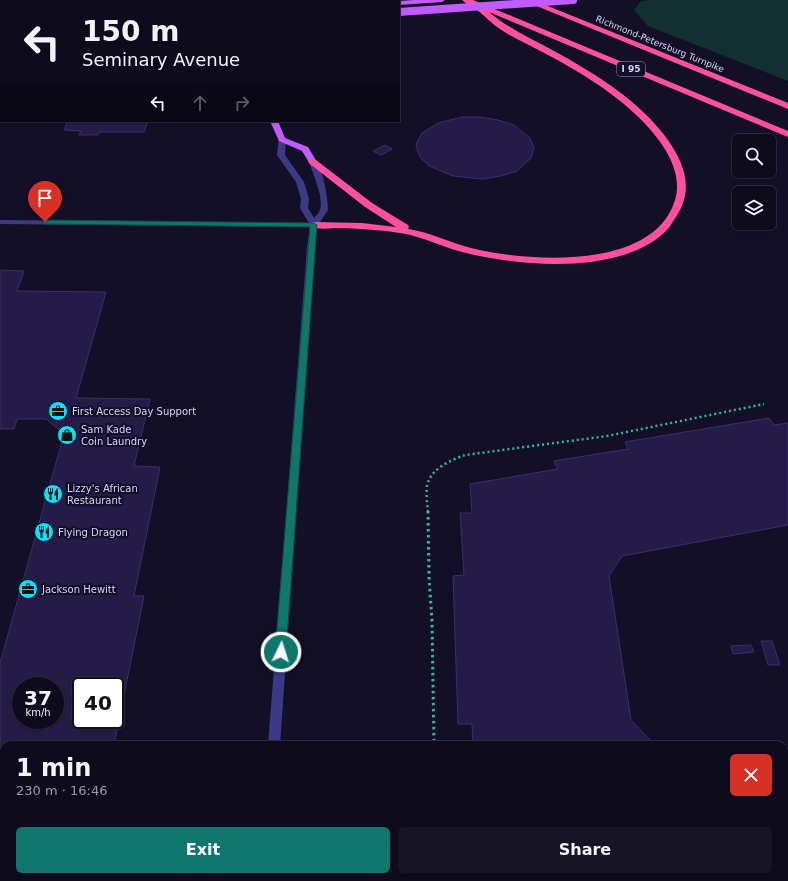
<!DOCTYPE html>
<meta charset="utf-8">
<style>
body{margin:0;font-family:"DejaVu Sans",sans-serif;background:#171425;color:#f1f3f6;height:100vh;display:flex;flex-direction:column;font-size:15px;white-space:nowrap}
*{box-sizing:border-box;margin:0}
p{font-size:13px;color:#9b9ba3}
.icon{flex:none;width:22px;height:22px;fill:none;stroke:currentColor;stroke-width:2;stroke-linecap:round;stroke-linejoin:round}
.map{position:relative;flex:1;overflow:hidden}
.panel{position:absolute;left:0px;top:741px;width:788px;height:140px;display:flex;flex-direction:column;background:#0e0b1c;border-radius:12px 12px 0 0;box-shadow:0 1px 3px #0004,0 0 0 1px #2e2b3b}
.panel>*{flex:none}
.top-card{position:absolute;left:0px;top:0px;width:400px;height:122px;box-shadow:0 1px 3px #0004,0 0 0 1px #2e2b3b;background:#0e0b1c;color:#f1f3f6;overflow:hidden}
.tools{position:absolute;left:732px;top:134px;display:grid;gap:8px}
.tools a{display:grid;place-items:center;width:44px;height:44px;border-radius:6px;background:#0e0b1c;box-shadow:0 1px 3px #0004,0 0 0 1px #2e2b3b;font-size:20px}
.speed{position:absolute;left:12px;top:677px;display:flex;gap:8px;font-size:20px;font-weight:700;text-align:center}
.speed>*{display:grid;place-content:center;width:52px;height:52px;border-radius:50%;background:#0e0b1c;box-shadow:0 1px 3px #0004,0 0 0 1px #2e2b3b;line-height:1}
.speed small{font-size:10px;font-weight:400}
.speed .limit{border:2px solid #111;border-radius:6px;background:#fff;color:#111}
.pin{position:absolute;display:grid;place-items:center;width:34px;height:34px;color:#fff;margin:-41px -17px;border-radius:50% 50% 50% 0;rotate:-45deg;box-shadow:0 0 4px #0007}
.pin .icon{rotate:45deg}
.me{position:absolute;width:44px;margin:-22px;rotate:4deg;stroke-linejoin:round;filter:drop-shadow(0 0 3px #0008)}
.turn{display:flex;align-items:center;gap:14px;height:84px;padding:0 16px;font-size:18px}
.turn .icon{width:52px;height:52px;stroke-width:2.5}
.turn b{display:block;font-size:28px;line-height:34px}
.lanes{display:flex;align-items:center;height:38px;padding:0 16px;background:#0003;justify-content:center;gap:20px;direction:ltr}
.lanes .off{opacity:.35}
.round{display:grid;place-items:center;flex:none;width:42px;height:42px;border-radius:6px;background:#171425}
.headline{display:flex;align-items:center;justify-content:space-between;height:68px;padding:0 16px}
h1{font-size:24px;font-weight:800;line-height:30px}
.cta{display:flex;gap:8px;margin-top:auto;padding:8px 16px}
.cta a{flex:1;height:46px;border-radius:6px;background:#0f766e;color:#fff;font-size:16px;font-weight:800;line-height:46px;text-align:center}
.cta a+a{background:#171425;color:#f1f3f6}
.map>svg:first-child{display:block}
.green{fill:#12302f}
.building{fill:#241b47;stroke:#3b2d73;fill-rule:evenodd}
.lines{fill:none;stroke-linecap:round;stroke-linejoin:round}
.path-far1{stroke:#2fb8b0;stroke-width:2.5;stroke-dasharray:2 3;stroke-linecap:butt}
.path{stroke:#2fb8b0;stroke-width:3;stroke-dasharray:2.5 3.5;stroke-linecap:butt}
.service{fill:#3d3a85;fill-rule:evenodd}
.minor{fill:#3d3a85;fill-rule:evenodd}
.tertiary{fill:#3d3a85;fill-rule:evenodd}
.primary{fill:#c25bff;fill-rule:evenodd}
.motorway{fill:#ff4fa3;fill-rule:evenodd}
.primary-bridge{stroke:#c25bff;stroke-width:8}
.route{fill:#0f766e;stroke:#0a4d48}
.labels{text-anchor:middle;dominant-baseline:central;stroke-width:4;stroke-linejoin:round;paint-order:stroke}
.far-street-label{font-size:9px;fill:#d9d4ff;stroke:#130f26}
.shield{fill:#130f26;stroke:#9e99be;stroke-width:1}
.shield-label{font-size:9px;font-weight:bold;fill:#d9d4ff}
.poi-label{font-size:10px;fill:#d9d4ff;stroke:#130f26;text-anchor:start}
</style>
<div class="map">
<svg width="788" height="881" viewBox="0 0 788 881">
<rect width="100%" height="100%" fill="#130f26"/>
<path class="green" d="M 652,0 L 788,0 L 788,81 L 648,26 L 634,10 L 641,1 Z"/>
<path class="building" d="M 462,117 L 480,117 L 498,120 L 514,125 L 530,138 L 534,148 L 531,158 L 517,171 L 501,176 L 482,179 L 453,176 L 429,166 L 420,157 L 416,147 L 417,142 L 422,133 L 438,123 Z
M 68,121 L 148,121 L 144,132 L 100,132 L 98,135 L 79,135 L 81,131 L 64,130 Z
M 385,145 L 392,149 L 381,155 L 373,151 Z
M 0,270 L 24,271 L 17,291 L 106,292 L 76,398 L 150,399 L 134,466 L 160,467 L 134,596 L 144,596 L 114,745 L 4,745 L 4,841 L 0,841 L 0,663 L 64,434 L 46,419 L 17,419 L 14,429 L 0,429 ZM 21,686 L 55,686 L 55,720 L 21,720 ZM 81,686 L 115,686 L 115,720 L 81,720 Z
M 769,418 L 774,425 L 788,423 L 788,525 L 622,556 L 609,576 L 631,720 L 653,743 L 679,745 L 473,745 L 472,724 L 458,724 L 453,576 L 464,575 L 460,513 L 472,513 L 470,484 L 558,469 L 554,461 L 628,449 L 625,442 Z
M 761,641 L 772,641 L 780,665 L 768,665 Z
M 751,645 L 754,652 L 733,654 L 731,646 Z
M 784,754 L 788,754 L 788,881 L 632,881 L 632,877 L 784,877 Z"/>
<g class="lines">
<path class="path-far1" d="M 428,512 C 427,504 426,494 427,486 C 430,469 451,460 465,455 L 607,436 L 764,404"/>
<path class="path" d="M 428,511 L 429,577 L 432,621 L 434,745
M 437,877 L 437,881"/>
<path class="service" d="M 11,0 L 17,0 L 17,1 L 11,1 Z
M 0,44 L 1,44 L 0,51 Z"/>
<path class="minor" d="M 0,220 L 314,223 L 318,225 L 314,227 L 0,224 Z"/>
<path class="tertiary" d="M 279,137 L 285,137 L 286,139 L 285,155 L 304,182 L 309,199 L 308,208 L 314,218 C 316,216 319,213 320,210 C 324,198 313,174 309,162 L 313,160 C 323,163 328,200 328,210 L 318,225 L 315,247 L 280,745 L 268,745 L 307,247 L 310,225 L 300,208 L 301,199 L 296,182 L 277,155 Z
M 256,877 L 270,877 L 270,881 L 256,881 Z"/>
<path class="primary" d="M 134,0 L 268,0 L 268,1 L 134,1 Z
M 414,0 L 445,0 L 442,2 L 399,5 L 399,1 Z
M 270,121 L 278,121 L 285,138 L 308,147 L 317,162 L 316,164 L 310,164 L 302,151 L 279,141 Z"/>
<path class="motorway" d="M 462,0 L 473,0 L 788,131 L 788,137 L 489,12 C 509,29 532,39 554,51 C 596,74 640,101 668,140 C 685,165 694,190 676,217 C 673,221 670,227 666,231 C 622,274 526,267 470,254 C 446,249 425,237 400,233 C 381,230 361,229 342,228 C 332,228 320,230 311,227 L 309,225 L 311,223 L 314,222 L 362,223 L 396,227 L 365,207 L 310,164 L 308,162 L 310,160 L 316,160 L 372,203 L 408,225 L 409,227 L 408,229 C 430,232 450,243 471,248 C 526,262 654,271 675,200 C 685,167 656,133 633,112 C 608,89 578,71 548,55 C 532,46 515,39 500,29 C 492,24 485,16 477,10 C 472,6 466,4 462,0 Z
M 522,0 L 533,0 L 788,103 L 788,109 Z"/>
<path class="primary-bridge" d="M 399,12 L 573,0"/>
</g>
<path class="route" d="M 45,220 L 314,223 L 317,225 L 286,652 L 284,655 L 281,656 L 277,655 L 275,652 L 310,227 L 43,224 L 43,221 Z"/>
<defs>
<g id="office-disc" transform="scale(1)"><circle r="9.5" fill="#00e5ff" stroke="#130f26"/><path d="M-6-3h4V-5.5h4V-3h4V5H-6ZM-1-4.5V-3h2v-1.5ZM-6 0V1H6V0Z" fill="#111"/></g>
<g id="shop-disc" transform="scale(1)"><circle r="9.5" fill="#00e5ff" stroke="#130f26"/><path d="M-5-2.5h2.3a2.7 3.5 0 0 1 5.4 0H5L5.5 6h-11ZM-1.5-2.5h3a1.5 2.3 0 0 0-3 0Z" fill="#111"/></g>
<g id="restaurant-disc" transform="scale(1)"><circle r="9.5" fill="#00e5ff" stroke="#130f26"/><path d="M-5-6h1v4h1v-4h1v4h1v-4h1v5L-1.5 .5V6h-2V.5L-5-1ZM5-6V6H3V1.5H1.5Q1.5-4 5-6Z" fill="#111"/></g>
</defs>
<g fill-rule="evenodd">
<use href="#office-disc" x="58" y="411"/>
<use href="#shop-disc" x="67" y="435"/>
<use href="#restaurant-disc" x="53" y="494"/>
<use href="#restaurant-disc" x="44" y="532"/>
<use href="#office-disc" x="28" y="589"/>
</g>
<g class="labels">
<g class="far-street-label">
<text transform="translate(660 44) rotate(22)">Richmond-Petersburg Turnpike</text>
</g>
<rect class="shield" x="617" y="62" width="28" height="14" rx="3"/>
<g class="shield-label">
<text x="631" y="69">I 95</text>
</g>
<g class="poi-label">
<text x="72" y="411">First Access Day Support</text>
<text x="81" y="429">Sam Kade<tspan x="81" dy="12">Coin Laundry</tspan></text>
<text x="67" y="488">Lizzy's African<tspan x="67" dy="12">Restaurant</tspan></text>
<text x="58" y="532">Flying Dragon</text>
<text x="42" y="589">Jackson Hewitt</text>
</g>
</g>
</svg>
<div class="tools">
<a><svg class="icon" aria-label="search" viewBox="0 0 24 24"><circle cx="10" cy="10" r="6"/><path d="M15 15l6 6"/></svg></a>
<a><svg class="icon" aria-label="layers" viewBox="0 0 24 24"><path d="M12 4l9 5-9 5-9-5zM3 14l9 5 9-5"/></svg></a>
</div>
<div class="speed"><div>37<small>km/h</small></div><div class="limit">40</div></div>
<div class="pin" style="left:45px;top:222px;background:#d93025"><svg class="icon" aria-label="arrive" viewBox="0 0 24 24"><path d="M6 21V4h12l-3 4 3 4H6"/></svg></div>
<svg class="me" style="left:281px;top:652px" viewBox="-20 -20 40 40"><circle r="17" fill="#0f766e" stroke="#fff" stroke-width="3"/><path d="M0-11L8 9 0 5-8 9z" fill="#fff"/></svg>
<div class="top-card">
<div class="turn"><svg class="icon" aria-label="left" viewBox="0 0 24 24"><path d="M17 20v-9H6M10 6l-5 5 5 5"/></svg><div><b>150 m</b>Seminary Avenue</div></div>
<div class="lanes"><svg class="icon" aria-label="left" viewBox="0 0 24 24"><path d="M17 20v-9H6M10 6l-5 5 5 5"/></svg><svg class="icon off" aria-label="ahead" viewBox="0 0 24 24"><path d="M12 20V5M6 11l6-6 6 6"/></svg><svg class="icon off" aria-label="right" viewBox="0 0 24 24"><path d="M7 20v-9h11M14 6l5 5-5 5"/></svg></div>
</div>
<section class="panel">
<div class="headline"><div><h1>1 min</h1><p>230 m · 16:46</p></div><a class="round" style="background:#d93025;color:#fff"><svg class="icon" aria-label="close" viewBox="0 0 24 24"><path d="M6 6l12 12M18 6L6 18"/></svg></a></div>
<div class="cta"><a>Exit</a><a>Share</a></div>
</section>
</div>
